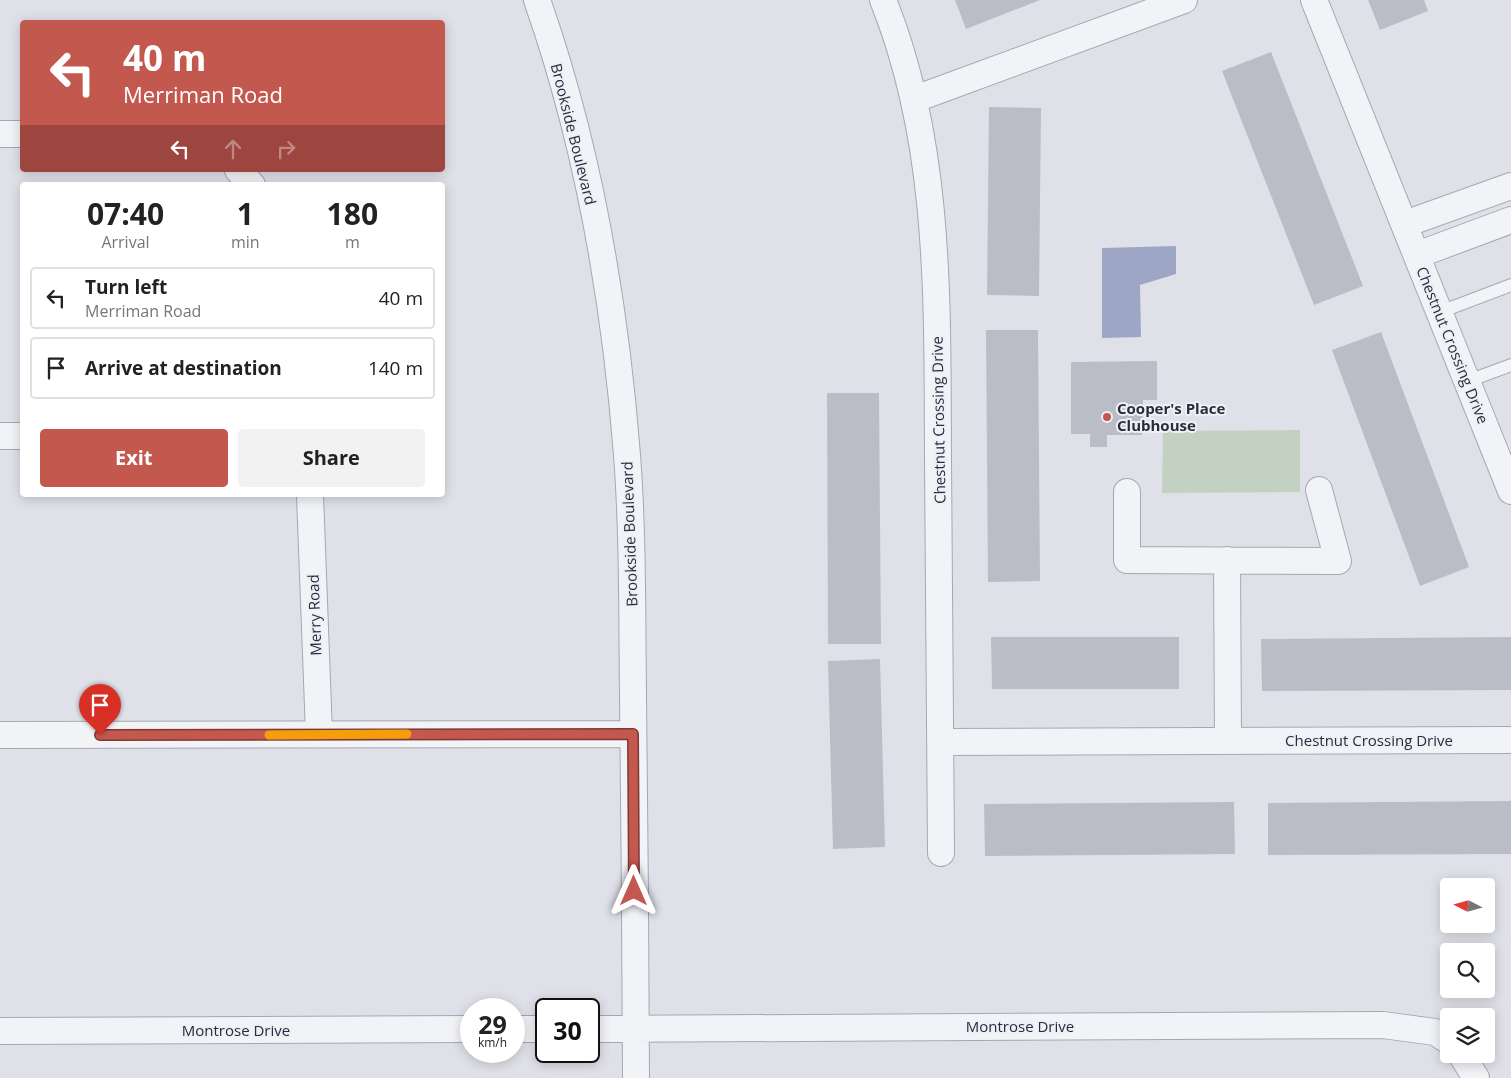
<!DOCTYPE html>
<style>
body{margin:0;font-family:"Open Sans",sans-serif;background:#f2f2f2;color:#222;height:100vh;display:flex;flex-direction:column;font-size:19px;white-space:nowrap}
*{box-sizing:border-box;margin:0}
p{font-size:16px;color:#767676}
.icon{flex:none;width:28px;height:28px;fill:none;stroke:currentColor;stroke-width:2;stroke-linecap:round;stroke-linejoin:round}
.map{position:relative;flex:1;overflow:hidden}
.side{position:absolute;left:20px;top:182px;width:425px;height:315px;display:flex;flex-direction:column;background:#fff;border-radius:5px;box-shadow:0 2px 12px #0003}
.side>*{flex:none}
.top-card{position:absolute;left:20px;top:20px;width:425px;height:152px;border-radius:5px;box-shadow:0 2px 12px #0003;background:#c3584f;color:#fff;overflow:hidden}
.needle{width:32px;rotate:276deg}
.controls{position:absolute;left:1440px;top:878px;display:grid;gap:10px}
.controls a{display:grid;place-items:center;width:55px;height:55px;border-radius:5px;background:#fff;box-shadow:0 2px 12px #0003;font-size:25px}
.speed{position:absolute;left:460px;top:998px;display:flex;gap:10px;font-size:25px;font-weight:700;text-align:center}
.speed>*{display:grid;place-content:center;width:65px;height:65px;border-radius:50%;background:#fff;box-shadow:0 2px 12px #0003;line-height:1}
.speed small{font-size:12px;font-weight:400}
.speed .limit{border:2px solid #111;border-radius:8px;background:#fff;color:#111}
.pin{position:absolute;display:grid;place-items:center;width:42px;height:42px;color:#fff;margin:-51px -21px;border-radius:50% 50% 50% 0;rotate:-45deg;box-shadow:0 0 5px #0007}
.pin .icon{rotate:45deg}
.me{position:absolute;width:55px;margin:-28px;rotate:0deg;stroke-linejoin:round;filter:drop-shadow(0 0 4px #0008)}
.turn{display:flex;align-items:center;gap:18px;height:105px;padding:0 20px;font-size:22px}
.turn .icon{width:65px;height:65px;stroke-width:2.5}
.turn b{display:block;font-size:35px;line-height:42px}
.lanes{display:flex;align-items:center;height:48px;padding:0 20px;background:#0003;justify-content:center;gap:25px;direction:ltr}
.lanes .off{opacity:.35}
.eta{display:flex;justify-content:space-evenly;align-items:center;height:85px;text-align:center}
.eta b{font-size:30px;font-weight:700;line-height:35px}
.button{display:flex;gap:10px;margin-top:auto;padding:10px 20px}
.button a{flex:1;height:58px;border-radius:5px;background:#c3584f;color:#fff;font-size:20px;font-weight:700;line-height:58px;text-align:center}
.button a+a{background:#f2f2f2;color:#222}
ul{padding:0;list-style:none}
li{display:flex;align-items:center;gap:15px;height:62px;margin:0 10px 8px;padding:0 10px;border:2px solid #e0e0e0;border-radius:5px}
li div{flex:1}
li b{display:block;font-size:19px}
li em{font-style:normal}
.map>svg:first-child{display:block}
.green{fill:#c2d1c1}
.water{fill:#9da7c5}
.building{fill:#babcc7}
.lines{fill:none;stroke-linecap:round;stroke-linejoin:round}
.service-casing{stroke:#a6a7b1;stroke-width:14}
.minor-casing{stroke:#a6a7b1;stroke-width:28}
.service{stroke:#f2f3f6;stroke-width:12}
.minor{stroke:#f2f3f6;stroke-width:26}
.route-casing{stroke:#7f3933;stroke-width:12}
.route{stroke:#c3584f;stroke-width:9}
.slow{stroke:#f59e0b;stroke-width:9}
.poi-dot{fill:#c3584f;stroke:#eff0f5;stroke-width:2}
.labels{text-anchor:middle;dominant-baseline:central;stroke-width:4;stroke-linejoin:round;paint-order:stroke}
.street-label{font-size:15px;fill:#2a2c3d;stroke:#eff0f5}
.poi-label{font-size:15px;font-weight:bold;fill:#2a2c3d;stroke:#eff0f5;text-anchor:start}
</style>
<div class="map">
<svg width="1511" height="1078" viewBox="0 0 1511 1078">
<rect width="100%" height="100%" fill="#e0e1e8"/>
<path class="green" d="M 1300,430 L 1300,492 L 1162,493 L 1163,431 Z"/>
<path class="water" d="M 1176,246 L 1176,274 L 1140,285 L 1141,337 L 1102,338 L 1102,248 Z"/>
<path class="building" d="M 955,0 L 1040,0 L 966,29 Z
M 1368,0 L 1424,0 L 1428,11 L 1380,30 Z
M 1271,52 L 1363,286 L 1314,305 L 1222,71 Z
M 989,107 L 1041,108 L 1039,296 L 987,295 Z
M 986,330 L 1038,330 L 1040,581 L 988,582 Z
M 1381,332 L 1469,567 L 1420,586 L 1332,350 Z
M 1157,361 L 1157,400 L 1143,400 L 1142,435 L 1107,435 L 1107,447 L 1090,447 L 1090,434 L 1071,434 L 1071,362 Z
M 827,393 L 879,393 L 881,644 L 828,644 Z
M 991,637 L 1179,637 L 1179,689 L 992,689 Z
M 1511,637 L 1511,690 L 1262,691 L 1261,639 Z
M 880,659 L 885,847 L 833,849 L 828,661 Z
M 1511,801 L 1511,854 L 1268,855 L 1268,803 Z
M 1234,802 L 1235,854 L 985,856 L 984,804 Z"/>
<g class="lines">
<g class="service-casing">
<path id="service" d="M 1440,312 L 1511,285
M 1468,381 L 1511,365"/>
</g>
<g class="minor-casing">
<path id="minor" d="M 537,0 C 588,145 615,301 627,455 C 633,535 632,615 633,695 C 635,823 635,950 636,1078
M 883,0 C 942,146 937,305 938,460 C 939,591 940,722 941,853
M 1314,0 L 1511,491
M 915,99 L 1184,0
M 0,134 L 22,134
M 238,170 L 252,185
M 1405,224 L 1511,186
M 1417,255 L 1511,220
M 0,436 L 22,436
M 1127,492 L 1127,560 L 1338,561 L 1319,490
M 310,495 L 319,734
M 1227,560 L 1228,741
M 0,735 L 633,734
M 940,742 L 1511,740
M 514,1029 L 546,1029
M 589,1029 L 1383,1025 L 1435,1032 L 1449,1041
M 0,1031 L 471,1029
M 1461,1054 L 1476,1078"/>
</g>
<use href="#service" class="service"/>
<use href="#minor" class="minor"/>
</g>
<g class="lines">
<g class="route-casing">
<path id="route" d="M 100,735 L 633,734 L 634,891"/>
</g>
<use href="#route" class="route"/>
<path class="slow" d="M 269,735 L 407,734"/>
</g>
<circle class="poi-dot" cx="1107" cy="417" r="5"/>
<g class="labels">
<g class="street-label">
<text transform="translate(574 134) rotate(76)">Brookside Boulevard</text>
<text transform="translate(1453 345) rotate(68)">Chestnut Crossing Drive</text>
<text transform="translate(938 420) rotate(-91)">Chestnut Crossing Drive</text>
<text transform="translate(629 534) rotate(-92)">Brookside Boulevard</text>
<text transform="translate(314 615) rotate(-92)">Merry Road</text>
<text x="1369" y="740">Chestnut Crossing Drive</text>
<text x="1020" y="1026">Montrose Drive</text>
<text x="236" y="1030">Montrose Drive</text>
</g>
<g class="poi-label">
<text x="1117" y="408">Cooper's Place<tspan x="1117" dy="17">Clubhouse</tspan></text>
</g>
</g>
</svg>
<div class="controls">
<a><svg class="needle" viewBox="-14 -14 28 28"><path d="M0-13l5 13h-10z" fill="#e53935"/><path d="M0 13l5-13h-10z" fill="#767676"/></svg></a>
<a><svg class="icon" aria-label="search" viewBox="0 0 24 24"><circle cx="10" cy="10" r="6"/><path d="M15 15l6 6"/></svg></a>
<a><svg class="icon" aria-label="layers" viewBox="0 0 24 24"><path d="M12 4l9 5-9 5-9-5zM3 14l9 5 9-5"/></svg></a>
</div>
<div class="speed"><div>29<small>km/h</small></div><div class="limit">30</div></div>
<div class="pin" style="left:100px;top:735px;background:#d93025"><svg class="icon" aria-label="arrive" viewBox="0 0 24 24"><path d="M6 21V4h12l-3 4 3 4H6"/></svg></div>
<svg class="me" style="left:634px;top:891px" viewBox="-20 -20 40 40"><path d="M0-17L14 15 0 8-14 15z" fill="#c3584f" stroke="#fff" stroke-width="4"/></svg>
<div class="top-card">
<div class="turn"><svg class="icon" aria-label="left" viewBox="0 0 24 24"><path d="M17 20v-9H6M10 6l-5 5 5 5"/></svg><div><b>40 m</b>Merriman Road</div></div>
<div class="lanes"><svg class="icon" aria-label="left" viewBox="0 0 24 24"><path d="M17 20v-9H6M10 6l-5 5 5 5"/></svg><svg class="icon off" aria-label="ahead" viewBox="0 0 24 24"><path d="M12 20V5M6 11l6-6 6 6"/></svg><svg class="icon off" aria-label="right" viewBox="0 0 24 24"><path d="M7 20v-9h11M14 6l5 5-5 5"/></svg></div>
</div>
<section class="side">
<div class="eta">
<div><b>07:40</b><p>Arrival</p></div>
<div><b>1</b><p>min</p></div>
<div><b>180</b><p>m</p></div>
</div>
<ul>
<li><svg class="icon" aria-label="left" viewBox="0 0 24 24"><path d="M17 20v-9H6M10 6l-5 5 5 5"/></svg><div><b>Turn left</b><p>Merriman Road</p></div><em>40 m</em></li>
<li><svg class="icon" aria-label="arrive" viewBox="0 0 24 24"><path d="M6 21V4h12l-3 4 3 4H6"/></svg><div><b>Arrive at destination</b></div><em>140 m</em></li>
</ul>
<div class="button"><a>Exit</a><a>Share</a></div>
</section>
</div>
